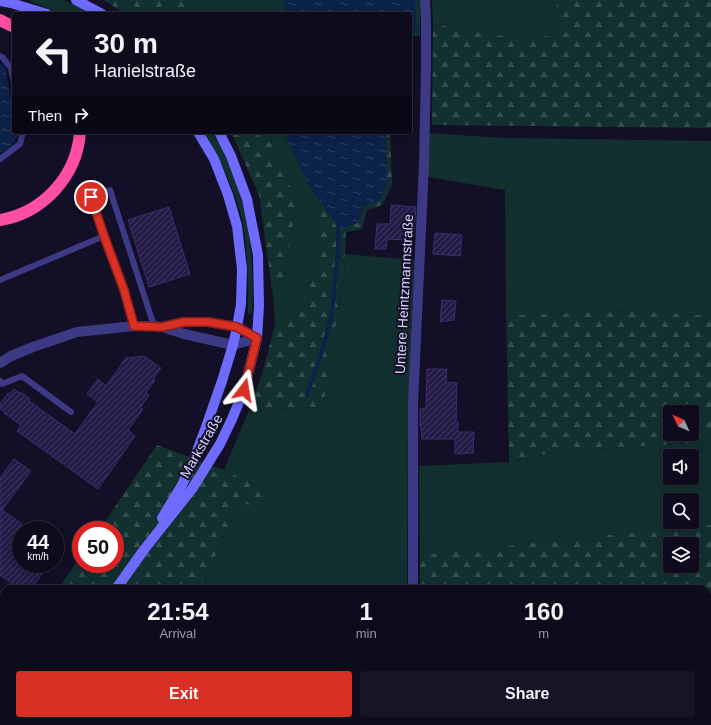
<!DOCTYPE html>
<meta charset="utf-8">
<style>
body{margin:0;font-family:Arial,sans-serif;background:#171425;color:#f1f3f6;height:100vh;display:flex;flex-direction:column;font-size:15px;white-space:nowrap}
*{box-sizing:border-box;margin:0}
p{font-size:13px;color:#9b9ba3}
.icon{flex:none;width:22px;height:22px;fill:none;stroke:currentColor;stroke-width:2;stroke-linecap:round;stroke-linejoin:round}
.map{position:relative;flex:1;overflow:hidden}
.sheet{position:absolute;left:0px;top:585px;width:711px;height:140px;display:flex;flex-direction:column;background:#0e0b1c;border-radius:12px 12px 0 0;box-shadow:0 2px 10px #0003,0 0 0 1px #2e2b3b}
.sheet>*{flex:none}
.top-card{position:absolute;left:12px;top:12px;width:400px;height:122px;border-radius:4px;box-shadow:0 2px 10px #0003,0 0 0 1px #2e2b3b;background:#0e0b1c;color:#f1f3f6;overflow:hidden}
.needle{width:26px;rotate:314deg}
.tools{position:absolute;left:663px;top:405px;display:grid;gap:8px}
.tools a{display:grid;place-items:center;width:36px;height:36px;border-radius:4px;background:#0e0b1c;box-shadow:0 2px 10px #0003,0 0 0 1px #2e2b3b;font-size:20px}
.speed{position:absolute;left:12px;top:521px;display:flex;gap:8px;font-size:20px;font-weight:700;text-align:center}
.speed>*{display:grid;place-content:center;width:52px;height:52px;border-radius:50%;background:#0e0b1c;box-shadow:0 2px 10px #0003,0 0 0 1px #2e2b3b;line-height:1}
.speed small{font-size:10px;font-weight:400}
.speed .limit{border:6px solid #d22;background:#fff;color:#111}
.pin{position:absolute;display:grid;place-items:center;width:34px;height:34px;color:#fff;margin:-17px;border:2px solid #fff;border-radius:50%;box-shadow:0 1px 4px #0007}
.me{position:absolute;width:44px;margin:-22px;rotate:14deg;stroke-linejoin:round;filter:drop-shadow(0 0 3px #0008)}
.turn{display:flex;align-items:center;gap:14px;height:84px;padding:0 16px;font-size:18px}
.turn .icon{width:52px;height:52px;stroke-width:2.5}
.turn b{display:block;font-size:28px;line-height:34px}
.then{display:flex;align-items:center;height:38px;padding:0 16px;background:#0003;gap:8px;font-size:15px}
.eta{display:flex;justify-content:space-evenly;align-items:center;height:68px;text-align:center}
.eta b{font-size:24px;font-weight:600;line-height:28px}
.cta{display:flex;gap:8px;margin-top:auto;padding:8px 16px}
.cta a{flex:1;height:46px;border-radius:4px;background:#d93025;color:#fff;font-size:16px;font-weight:600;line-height:46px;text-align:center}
.cta a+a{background:#171425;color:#f1f3f6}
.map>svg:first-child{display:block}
.green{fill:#12302f;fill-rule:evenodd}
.forest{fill:url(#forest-firs);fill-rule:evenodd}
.park{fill:url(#park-crowns)}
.water{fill:url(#water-ripples)}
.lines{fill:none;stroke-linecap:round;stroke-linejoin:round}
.stream{stroke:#0c2248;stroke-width:4}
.building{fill:url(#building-hatch);stroke:#3b2d73}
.lane{stroke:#3d3a85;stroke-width:6}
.street{stroke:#3d3a85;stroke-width:10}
.secondary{stroke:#6f6bff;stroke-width:10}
.highway{stroke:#ff4fa3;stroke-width:12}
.route-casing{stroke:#8d1f18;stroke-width:10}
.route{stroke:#d93025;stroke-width:7}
.labels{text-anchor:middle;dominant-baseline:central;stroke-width:4;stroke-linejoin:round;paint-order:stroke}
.street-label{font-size:14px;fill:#d9d4ff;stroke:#130f26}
</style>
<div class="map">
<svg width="711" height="725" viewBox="0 0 711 725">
<defs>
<pattern id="forest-firs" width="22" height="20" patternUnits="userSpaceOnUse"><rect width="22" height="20" fill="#12302f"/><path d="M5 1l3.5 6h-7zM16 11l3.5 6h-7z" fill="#344d4e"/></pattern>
<pattern id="park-crowns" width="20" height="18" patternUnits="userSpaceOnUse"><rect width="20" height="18" fill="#12302f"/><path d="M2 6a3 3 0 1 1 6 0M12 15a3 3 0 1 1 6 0" fill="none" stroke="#344d4e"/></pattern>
<pattern id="water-ripples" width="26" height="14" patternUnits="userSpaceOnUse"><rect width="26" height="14" fill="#0c2248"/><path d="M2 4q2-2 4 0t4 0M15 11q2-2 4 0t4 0" fill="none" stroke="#2f4163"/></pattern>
<pattern id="building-hatch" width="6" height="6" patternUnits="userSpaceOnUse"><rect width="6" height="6" fill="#241b47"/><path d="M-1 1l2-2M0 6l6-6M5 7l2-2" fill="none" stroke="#433b63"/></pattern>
</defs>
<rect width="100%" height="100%" fill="#130f26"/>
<path class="green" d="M 28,0 L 63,0 L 75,5 L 91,14 L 60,14 Z
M 190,0 L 420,0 L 420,36 L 410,36 L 410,14 L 200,14 Z
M 432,0 L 556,0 L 558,33 L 528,40 L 433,24 Z
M 204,132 L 212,132 C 216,139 221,146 224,153 C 248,202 255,258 252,312 L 251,314 L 249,314 L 248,313 C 247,302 249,290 248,279 C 247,258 246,236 241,215 C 233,186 220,158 204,132 Z
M 267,132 L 346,132 L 320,201 L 316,265 L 297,316 L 275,324 L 273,296 L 283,283 L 297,203 Z
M 429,133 L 503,138 L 711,141 L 711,316 L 641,311 L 506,315 L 505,190 L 428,177 Z
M 345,254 L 414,260 L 408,413 L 407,589 L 394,589 L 383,587 L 382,589 L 200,589 L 240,501 L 270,492 L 224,470 L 249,410 L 323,407 L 344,273 Z
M 711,442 L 711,525 L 608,535 L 420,555 L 419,466 L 509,462 L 561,451 ZM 670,456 L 692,456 L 692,478 L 670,478 ZM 670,500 L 692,500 L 692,522 L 670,522 Z
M 707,692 L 711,692 L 711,725 L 551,725 L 551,721 L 707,721 Z
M 119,721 L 338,721 L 336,725 L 113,725 Z"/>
<path class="forest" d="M 104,0 L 190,0 L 200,14 L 125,14 Z
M 556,0 L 711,0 L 711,128 L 432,125 L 433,24 L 528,40 L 558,33 Z
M 231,132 L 267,132 L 297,203 L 283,283 L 273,296 L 259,195 Z
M 346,132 L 390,132 L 392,185 L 382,205 L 367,210 L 362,229 L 346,232 L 344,273 L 323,407 L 249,410 L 263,371 L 275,324 L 297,316 L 316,265 L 320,201 L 311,189 Z
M 641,311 L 711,316 L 711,442 L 561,451 L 509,462 L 506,315 ZM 670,412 L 692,412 L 692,434 L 670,434 Z
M 157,445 L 224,470 L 270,492 L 260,510 L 240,501 L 200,589 L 58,589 L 81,556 L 81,564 L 115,564 L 115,530 L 99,530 Z
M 711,525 L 711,692 L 707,692 L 707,589 L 420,589 L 420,555 L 608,535 ZM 670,544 L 692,544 L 692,566 L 670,566 Z
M 4,663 L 4,710 L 0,715 L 0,669 Z
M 55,721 L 119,721 L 113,725 L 60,725 Z
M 338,721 L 551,721 L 551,725 L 336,725 Z"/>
<path class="park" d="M 338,721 L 414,721 L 415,725 L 336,725 Z"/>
<path class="water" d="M 283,0 L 415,0 L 417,31 L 410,31 L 410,14 L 287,14 Z
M 0,64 L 5,66 L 9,90 L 14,107 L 14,132 L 18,132 C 16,142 10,149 0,153 Z
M 286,132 L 386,132 L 387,183 L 380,200 L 364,206 L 358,223 L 338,229 L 331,216 L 311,189 L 299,165 L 286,137 Z"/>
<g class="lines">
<path class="stream" d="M 307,395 L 321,355 L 332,314 L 338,251 L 338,223"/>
</g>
<path class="building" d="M 391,205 L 416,207 L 414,232 L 409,232 L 408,237 L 404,237 L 403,240 L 387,239 L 386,249 L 375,249 L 377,224 L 390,224 Z
M 169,207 L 190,274 L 149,287 L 128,220 Z
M 435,233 L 462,235 L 460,256 L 433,254 Z
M 442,300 L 456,301 L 454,320 L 440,322 Z
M 144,356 L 161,368 L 153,379 L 155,380 L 146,393 L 149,395 L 140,408 L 143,409 L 128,430 L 135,436 L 98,489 L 17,431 L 21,425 L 4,413 L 5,412 L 0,409 L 0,404 L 8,393 L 10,394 L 14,389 L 19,393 L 20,392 L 30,399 L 29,401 L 75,434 L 98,402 L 87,394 L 98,379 L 106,386 L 126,358 Z
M 427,369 L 447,369 L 446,382 L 457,383 L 456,422 L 458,422 L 458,432 L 474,432 L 473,453 L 455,454 L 455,439 L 422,439 L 421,427 L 420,427 L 420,409 L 426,408 Z
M 14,459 L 31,471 L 2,510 L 21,523 L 21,564 L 49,564 L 31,589 L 20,589 L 0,575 L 0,478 Z"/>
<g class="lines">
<path class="lane" d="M 0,56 L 2,57 L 11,68 L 14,83
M 0,159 L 20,144 L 23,132
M 104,236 L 91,197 L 110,190 L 154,326
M 0,280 L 104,236 L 124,290 L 134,326
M 0,381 L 2,384 L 22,376 L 71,412"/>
<path class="street" d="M 162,327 L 184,322 L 208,322 L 237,327 L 257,338
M 0,363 L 11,356 L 33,347 L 77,332 L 134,326 L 154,326 L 162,327 L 184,334 L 233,345 L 257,338
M 413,589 L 413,403 L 424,164 L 426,66 L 426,22 L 425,0
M 420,721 L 421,725"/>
<path class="secondary" d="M 76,0 L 102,14
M 0,1 L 11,3 L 47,14
M 162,518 L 182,485 L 194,459 L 206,427 L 222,381 L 233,345 L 237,327 L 241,304 L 242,269 L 237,226 L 228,195 L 214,159 L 198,132
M 116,589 L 143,551 L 192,489 L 220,444 L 232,419 L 244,390 L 257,338 L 259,306 L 258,255 L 247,199 L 231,156 L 219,132
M 13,725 L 16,721
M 27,725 L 30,721"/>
<path class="highway" d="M 0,20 L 14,27
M 0,220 C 43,213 77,176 80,132"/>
</g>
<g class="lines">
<g class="route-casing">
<path id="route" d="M 91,197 L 104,236 L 124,290 L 134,326 L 162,327 L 184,322 L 208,322 L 237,327 L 257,338 L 244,390"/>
</g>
<use href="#route" class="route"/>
</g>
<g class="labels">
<g class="street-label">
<text transform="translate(404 294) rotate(-87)">Untere Heintzmannstraße</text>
<text transform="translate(201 446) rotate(-60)">Markstraße</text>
</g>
</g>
</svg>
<div class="tools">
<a><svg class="needle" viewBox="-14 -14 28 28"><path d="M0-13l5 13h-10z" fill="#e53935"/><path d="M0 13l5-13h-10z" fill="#9b9ba3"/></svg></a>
<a><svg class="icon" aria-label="sound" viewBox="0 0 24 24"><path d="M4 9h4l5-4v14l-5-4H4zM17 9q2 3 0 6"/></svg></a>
<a><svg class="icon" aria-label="search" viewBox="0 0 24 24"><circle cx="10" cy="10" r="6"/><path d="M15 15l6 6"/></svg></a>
<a><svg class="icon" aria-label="layers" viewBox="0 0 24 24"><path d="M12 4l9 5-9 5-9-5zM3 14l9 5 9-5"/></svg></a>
</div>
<div class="speed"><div>44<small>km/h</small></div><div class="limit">50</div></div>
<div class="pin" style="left:91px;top:197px;background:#d93025"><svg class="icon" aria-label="arrive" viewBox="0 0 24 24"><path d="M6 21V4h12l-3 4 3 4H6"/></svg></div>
<svg class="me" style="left:244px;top:390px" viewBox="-20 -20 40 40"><path d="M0-17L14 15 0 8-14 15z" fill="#d93025" stroke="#fff" stroke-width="4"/></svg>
<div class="top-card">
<div class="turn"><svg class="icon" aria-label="left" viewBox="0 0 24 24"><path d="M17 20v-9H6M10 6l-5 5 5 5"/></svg><div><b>30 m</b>Hanielstraße</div></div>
<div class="then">Then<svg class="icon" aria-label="right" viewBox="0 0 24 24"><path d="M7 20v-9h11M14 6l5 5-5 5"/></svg></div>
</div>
<section class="sheet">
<div class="eta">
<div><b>21:54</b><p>Arrival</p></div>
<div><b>1</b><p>min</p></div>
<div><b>160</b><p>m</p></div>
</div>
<div class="cta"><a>Exit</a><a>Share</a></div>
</section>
</div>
